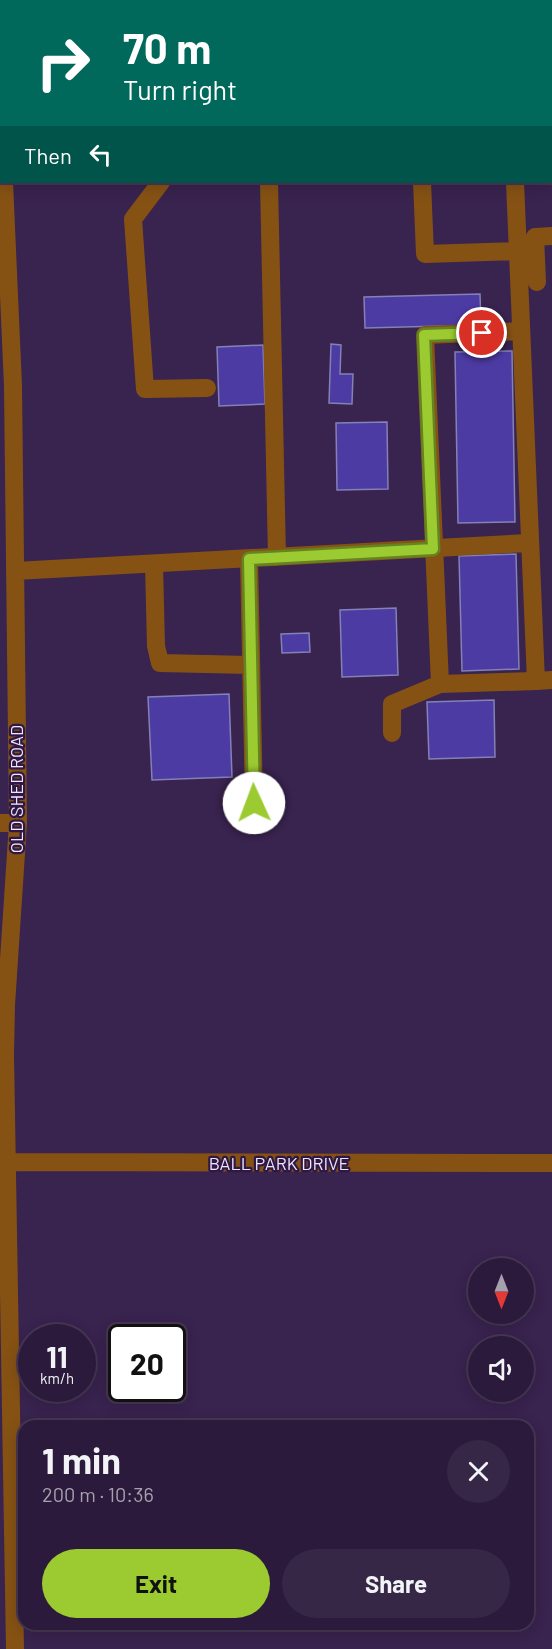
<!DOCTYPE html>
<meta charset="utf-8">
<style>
body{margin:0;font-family:Barlow,sans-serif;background:#372746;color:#f1f3f6;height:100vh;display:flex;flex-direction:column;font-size:22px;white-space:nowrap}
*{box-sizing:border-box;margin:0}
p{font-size:20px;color:#a6a1af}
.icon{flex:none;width:33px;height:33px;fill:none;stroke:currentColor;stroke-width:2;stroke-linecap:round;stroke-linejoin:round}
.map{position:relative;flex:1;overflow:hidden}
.panel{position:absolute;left:18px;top:1420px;width:516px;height:210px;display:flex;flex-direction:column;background:#2b1a3b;border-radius:18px;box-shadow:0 3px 15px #0003,0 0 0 2px #473855}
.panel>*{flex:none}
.banner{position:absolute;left:0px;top:0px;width:552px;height:183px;box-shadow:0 3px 15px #0003,0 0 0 2px #473855;background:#00695c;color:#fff;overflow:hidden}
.needle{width:39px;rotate:180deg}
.buttons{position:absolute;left:468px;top:1258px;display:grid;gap:12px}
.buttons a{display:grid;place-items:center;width:66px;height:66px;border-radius:50%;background:#2b1a3b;box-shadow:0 3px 15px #0003,0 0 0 2px #473855;font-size:30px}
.speed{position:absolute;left:18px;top:1324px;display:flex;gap:12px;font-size:30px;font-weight:700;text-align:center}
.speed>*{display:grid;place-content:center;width:78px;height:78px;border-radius:50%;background:#2b1a3b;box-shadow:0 3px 15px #0003,0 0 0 2px #473855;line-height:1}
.speed small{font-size:15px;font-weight:400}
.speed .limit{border:3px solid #111;border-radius:9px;background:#fff;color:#111}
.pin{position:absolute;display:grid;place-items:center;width:51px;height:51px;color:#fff;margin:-26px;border:3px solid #fff;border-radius:50%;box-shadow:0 2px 6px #0007}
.me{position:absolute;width:66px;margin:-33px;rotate:358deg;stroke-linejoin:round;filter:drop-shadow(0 0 4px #0008)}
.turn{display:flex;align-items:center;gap:21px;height:126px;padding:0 24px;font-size:27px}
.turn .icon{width:78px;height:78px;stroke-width:2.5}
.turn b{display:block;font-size:42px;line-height:51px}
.then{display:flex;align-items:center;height:57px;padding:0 24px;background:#0003;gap:12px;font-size:22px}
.round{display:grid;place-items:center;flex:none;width:63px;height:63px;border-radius:32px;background:#372746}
.overview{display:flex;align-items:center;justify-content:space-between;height:102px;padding:0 24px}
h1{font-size:36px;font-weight:700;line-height:45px}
.cta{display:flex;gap:12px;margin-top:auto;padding:12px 24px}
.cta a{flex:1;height:69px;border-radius:36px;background:#9cca31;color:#111;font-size:24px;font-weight:700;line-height:69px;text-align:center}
.cta a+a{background:#372746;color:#f1f3f6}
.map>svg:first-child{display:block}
.building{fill:#4d3ba4;stroke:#8381b6;stroke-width:1.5}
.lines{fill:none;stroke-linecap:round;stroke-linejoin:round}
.minor{stroke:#865214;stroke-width:18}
.route-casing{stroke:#658320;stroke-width:15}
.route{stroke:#9cca31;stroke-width:10}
.labels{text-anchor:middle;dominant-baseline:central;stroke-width:4.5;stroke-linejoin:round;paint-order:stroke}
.street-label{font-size:18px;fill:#efe5fc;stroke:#2f1944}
</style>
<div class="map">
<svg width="552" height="1649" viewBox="0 0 552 1649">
<rect width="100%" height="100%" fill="#39234f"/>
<path class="building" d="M 480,294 L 481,325 L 365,328 L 364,297 Z
M 331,344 L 341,345 L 340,374 L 353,374 L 352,404 L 329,403 Z
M 263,345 L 265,404 L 219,406 L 217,347 Z
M 512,351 L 515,522 L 458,523 L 455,352 Z
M 387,422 L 388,489 L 337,490 L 336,423 Z
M 516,554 L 519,669 L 462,671 L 459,556 Z
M 396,608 L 398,675 L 342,677 L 340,610 Z
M 309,633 L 310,652 L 282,653 L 281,634 Z
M 229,694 L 232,777 L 152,780 L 148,697 Z
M 494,700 L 495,757 L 429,759 L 427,702 Z"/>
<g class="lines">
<path class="minor" d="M 0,0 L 2,73
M 266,0 L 266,2
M 509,0 L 509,2
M 550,115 L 552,115
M 4,182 L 13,386 L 18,823 L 6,1005 L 5,1055 L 15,1649
M 161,182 L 133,219 L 145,389 L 207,388
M 269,182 L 277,557
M 422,182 L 425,254 L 518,251
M 515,182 L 536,681 L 552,680
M 537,282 L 535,237 L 552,236
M 521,331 L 425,335 L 440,684 L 536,681
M 249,559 L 254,803
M 154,565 L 156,646 L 160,663 L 250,665
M 15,571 L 528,543
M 392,733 L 392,704 L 440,684
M 0,823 L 18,823
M 6,1162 L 552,1163"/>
</g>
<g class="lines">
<g class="route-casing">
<path id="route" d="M 254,803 L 249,559 L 433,549 L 424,335 L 482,333"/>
</g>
<use href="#route" class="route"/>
</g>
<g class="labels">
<g class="street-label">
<text transform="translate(16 789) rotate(-90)">OLD SHED ROAD</text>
<text x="279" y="1163">BALL PARK DRIVE</text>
</g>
</g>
</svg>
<div class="buttons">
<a><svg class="needle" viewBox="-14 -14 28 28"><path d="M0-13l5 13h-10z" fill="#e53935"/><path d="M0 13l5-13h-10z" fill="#a6a1af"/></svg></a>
<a><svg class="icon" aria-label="sound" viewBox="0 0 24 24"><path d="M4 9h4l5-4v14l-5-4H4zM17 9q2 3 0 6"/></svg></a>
</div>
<div class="speed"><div>11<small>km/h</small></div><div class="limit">20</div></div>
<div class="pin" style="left:482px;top:333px;background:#d93025"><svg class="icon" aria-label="arrive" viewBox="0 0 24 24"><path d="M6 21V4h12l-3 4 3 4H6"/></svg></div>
<svg class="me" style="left:254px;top:803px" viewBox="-20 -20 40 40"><circle r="19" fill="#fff"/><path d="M0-13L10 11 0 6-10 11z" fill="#9cca31"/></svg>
<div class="banner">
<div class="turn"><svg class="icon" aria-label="right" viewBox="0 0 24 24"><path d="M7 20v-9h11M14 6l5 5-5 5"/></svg><div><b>70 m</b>Turn right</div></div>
<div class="then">Then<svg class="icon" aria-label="left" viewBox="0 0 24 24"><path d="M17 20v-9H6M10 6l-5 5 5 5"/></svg></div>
</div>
<section class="panel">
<div class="overview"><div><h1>1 min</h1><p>200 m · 10:36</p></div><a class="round"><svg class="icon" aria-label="close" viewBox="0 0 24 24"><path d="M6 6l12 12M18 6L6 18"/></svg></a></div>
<div class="cta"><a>Exit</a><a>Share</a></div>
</section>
</div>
